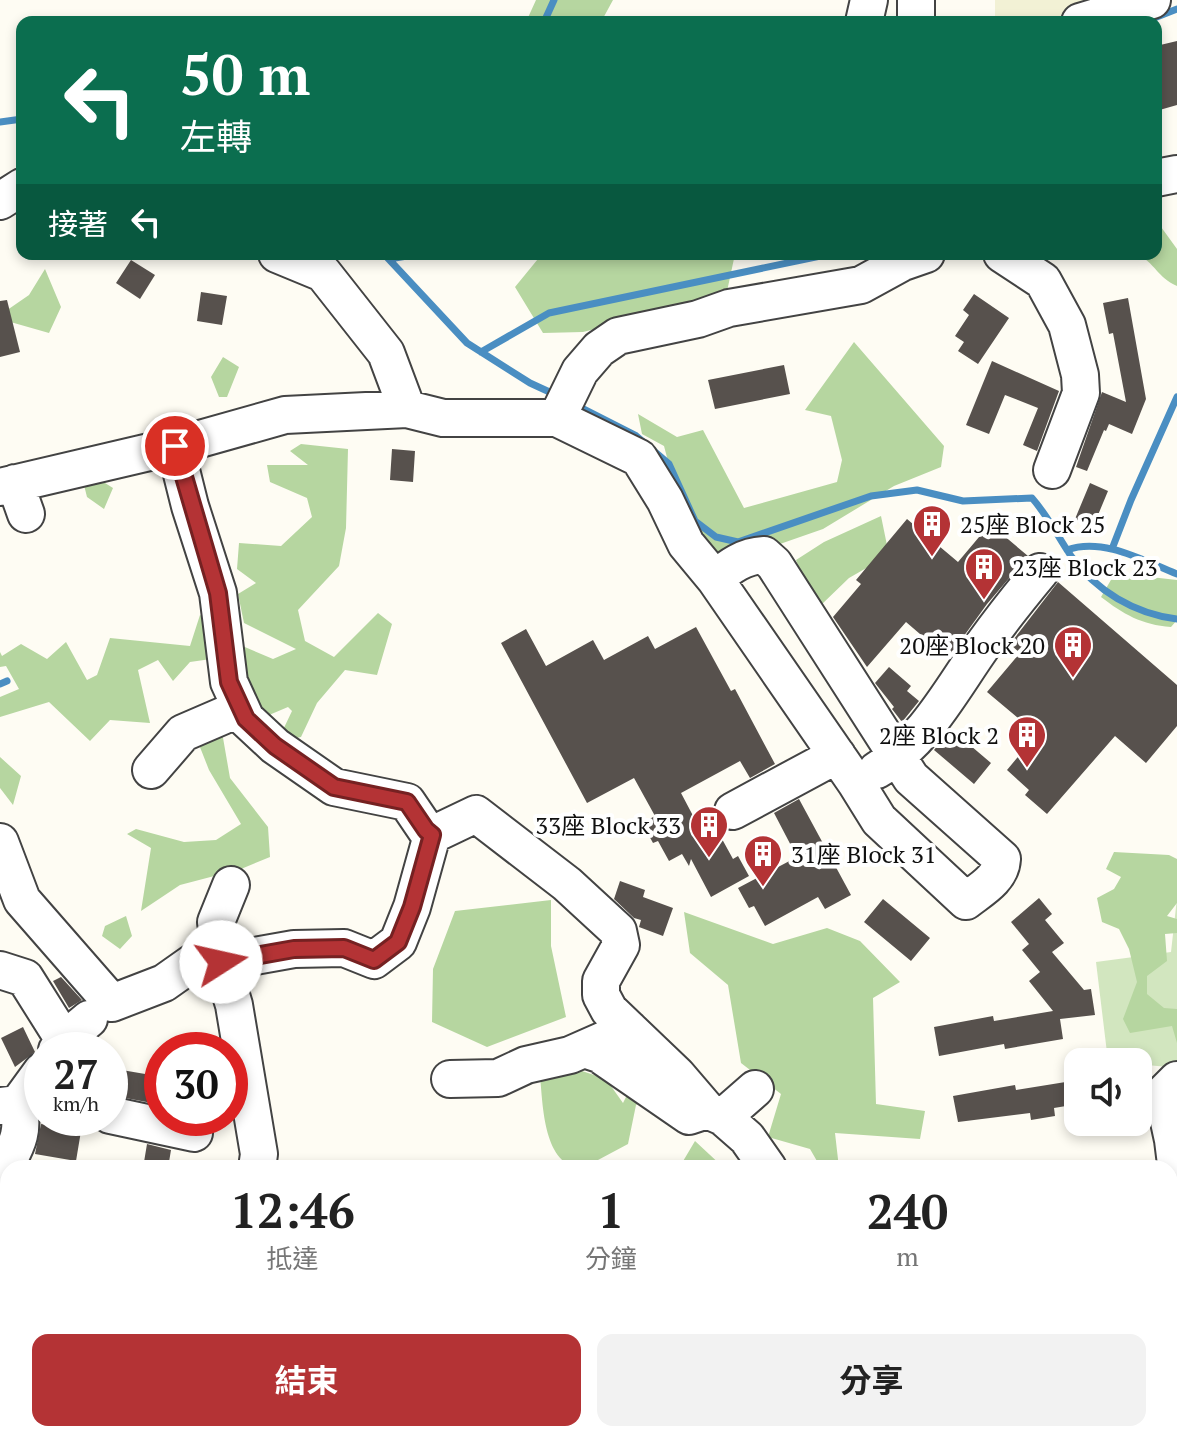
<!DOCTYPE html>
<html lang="zh-TW">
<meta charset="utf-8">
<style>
body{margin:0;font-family:"PT Serif","Noto Sans TC",serif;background:#f2f2f2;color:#222;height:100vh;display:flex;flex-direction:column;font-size:30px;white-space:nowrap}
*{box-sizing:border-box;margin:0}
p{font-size:26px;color:#767676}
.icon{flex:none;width:44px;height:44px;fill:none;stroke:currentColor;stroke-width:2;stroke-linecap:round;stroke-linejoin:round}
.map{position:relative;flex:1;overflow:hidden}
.panel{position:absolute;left:0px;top:1160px;width:1178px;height:282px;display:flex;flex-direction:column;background:#fff;border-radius:24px 24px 0 0;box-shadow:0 4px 12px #0003}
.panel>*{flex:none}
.guide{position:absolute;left:16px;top:16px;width:1146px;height:244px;border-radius:16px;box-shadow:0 4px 12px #0003;background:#0b6e4f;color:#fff;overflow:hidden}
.buttons{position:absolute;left:1064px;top:1048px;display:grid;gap:16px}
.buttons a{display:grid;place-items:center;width:88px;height:88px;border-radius:16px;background:#fff;box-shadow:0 4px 12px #0003;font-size:40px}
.speed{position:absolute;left:24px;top:1032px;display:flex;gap:16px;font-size:40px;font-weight:700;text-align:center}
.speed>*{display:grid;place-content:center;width:104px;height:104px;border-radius:50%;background:#fff;box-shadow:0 4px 12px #0003;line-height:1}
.speed small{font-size:20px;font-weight:400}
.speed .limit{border:12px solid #d22;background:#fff;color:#111}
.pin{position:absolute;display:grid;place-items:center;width:68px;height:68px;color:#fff;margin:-34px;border:4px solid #fff;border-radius:50%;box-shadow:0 2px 8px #0007}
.me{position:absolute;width:88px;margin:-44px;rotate:80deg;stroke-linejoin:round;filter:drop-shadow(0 0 6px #0008)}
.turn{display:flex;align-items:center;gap:28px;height:168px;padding:0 32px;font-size:36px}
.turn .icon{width:104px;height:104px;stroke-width:2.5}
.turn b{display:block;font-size:56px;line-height:68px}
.then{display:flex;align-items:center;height:76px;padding:0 32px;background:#0003;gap:16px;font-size:30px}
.eta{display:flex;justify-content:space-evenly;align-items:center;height:136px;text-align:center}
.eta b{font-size:48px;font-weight:700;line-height:56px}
.button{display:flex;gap:16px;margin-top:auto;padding:16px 32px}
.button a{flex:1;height:92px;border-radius:16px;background:#b43335;color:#fff;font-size:32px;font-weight:700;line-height:92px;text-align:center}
.button a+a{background:#f2f2f2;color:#222}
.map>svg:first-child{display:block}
.farmland{fill:#f2f1d5}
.green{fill:#d2e6bf}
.forest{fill:#b6d6a0}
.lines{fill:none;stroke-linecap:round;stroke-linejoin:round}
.stream{stroke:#4a8ec2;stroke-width:7}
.building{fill:#57514d}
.minor-casing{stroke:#434343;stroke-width:40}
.minor{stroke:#fff;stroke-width:36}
.route-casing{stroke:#752122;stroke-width:20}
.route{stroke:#b43335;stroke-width:14}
.labels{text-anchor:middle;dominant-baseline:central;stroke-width:8;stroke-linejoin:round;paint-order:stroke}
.poi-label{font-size:24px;fill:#101010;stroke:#fff;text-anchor:start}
</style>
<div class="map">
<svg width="1177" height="1441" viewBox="0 0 1177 1441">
<rect width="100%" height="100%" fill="#fefcf3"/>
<path class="farmland" d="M 995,0 L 1122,0 L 1065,22 L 995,22 Z"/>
<path class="green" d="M 1177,898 L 1177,1068 L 1108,1061 L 1096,962 L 1171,952 Z"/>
<path class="forest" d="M 536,0 L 613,0 L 601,22 L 526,22 Z
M 1156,220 L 1177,249 L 1177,286 C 1157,277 1155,263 1137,254 L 1156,254 Z
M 542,254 L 735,254 L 726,296 L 583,332 L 543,333 L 515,287 Z
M 45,269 L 61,307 L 49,333 L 0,319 L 0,315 L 29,295 Z
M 854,342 L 944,446 L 941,467 L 894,486 L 823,529 L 751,554 L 720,557 L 679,503 L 664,446 L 642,434 L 638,414 L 677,437 L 703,430 L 744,508 L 837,482 L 842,460 L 831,416 L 805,410 Z
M 223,357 L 239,367 L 227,397 L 219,397 L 211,377 Z
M 301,444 L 348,449 L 346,528 L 339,566 L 298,610 L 305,641 L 334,657 L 378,613 L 392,624 L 377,675 L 345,670 L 317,703 L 301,737 L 282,741 L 282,732 L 292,711 L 288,707 L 262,718 L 233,642 L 273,659 L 296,649 L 244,623 L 238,594 L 256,583 L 237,569 L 239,543 L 281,546 L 312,517 L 307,498 L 270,482 L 267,465 L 308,465 L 290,451 Z
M 97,478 L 113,488 L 104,509 L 87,497 L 84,485 Z
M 881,516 L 889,555 L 849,578 L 820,606 L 807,589 L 796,560 L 824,542 Z
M 1115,573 L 1177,580 L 1177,620 L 1171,627 C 1142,625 1123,614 1101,597 Z
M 200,615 L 208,620 L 211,659 L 190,662 L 173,681 L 158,660 L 138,670 L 150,723 L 110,720 L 90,741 L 49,702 L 0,717 L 0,697 L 19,689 L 6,666 L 0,667 L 0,652 L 2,656 L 21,644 L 47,659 L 66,642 L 87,680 L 97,675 L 110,638 L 190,646 Z
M 222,732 L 230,778 L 268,827 L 270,857 L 241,869 L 180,885 L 141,911 L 151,848 L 127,834 L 136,829 L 184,842 L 216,840 L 241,824 L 209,770 L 196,737 Z
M 0,757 L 21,776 L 13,805 L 0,788 Z
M 1114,852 L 1169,855 L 1177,859 L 1177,903 L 1167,916 L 1177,919 L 1177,933 L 1165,934 L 1167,961 L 1147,976 L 1147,994 L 1164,1008 L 1177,1009 L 1177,1043 L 1172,1026 L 1130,1033 L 1123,1019 L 1137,982 L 1129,949 L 1119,929 L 1102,922 L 1097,898 L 1114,889 L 1121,877 L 1106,869 Z
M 551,900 L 551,946 L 566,1017 L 487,1047 L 432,1022 L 433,969 L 455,911 Z
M 684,912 L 773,944 L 827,928 L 860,941 L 900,982 L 873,998 L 876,1104 L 925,1111 L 920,1139 L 835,1133 L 839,1168 L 821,1168 L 810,1149 L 768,1137 L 781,1094 L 741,1063 L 728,985 L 690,953 Z
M 126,916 L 132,936 L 120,949 L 102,936 L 105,926 Z
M 558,1063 L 606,1079 L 623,1103 L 632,1085 L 663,1087 L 636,1105 L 628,1144 L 583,1168 C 543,1168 543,1104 540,1076 Z
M 695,1141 L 724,1168 L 679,1168 Z
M 0,1284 L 8,1284 L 8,1434 L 142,1434 L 123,1441 L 0,1441 Z
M 239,1434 L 340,1434 L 337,1441 L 243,1441 Z"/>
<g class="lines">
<path class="stream" d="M 544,22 L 554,0
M 1144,22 L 1177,9
M 0,122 L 22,119
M 384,254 L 467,343 L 530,383 L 556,395
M 389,259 L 419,254
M 481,352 L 549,313 L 830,254
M 574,404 L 635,435 L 669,464 L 695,521 L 716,537 L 738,542 L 871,496 L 917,490 L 963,501 L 1032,498 C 1048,516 1058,537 1071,556 C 1096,591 1135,614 1177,619
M 1112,549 L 1131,500 L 1177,397
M 1067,550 C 1103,537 1144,561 1177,574
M 0,684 L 7,681
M 577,1434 L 580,1441"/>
</g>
<path class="building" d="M 1177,41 L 1177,105 L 1156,111 L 1156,46 Z
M 131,260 L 155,275 L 140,299 L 116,283 Z
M 201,292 L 227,296 L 222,325 L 197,321 Z
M 974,294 L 1009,318 L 978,364 L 958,351 L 964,342 L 955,336 L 969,315 L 963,310 Z
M 1128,298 L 1146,399 L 1132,434 L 1109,424 L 1106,431 L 1104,430 L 1087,471 L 1076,467 L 1102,392 L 1126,402 L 1113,333 L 1109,334 L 1103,303 Z
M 7,300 L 20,352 L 0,357 L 0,301 Z
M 992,361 L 1059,391 L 1037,451 L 1023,445 L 1038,408 L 1005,395 L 989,434 L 966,425 Z
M 784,365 L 790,394 L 715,409 L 708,380 Z
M 392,449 L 415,451 L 413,482 L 390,480 Z
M 1090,483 L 1108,491 L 1093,527 L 1075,519 Z
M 907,519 L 958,562 L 990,524 L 1028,556 L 987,604 L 948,658 L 906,622 L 867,667 L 833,617 L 861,584 L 856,580 Z
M 1058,582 L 1177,685 L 1177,726 L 1146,763 L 1115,736 L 1047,814 L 1025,795 L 1029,790 L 1007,770 L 1037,734 L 987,692 L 1020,653 L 1010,644 Z
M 696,627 L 731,691 L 735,689 L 775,764 L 750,778 L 740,761 L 681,793 L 709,846 L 722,839 L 733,859 L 738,856 L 749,876 L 711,897 L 691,859 L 689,866 L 682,854 L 669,861 L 658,841 L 653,843 L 642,823 L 655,816 L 634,778 L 587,803 L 501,643 L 526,629 L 546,666 L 593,640 L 604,660 L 648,636 L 655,649 Z
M 889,667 L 911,686 L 907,691 L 919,701 L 902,722 L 892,709 L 894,707 L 875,683 Z
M 951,729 L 991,763 L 974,784 L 934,750 Z
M 799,799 L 851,895 L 825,909 L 818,897 L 765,926 L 754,906 L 749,908 L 738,888 L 797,857 L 774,813 Z
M 620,881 L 645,890 L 643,897 L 673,908 L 663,936 L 639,927 L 641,920 L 634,918 L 614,899 Z
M 1039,898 L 1052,914 L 1045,920 L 1064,943 L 1052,952 L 1084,990 L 1091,989 L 1095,1015 L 1060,1019 L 1063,1039 L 1005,1049 L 1004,1044 L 939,1056 L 934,1027 L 993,1016 L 994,1021 L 1053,1011 L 1029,981 L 1040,972 L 1022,950 L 1029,944 L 1011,922 Z
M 883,899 L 930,938 L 911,961 L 864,922 Z
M 61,977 L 82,1000 L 69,1008 L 53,981 Z
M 23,1027 L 35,1052 L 15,1067 L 1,1038 Z
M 110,1068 L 151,1075 L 150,1083 L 162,1085 L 162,1105 L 110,1095 Z
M 1078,1080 L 1078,1104 L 1054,1108 L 1055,1116 L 1031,1120 L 1030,1113 L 958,1122 L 953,1096 L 1015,1085 L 1016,1090 Z
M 41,1124 L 81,1131 L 76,1161 L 35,1154 Z
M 147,1144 L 171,1150 L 168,1168 L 143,1168 Z"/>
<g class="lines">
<g class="minor-casing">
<path id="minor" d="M 864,22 L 869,0
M 916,22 L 916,0
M 1080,22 L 1152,0
M 1156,178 L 1177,174
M 0,201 L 22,187
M 277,254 L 323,273 L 386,353 L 407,409
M 1002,254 L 1043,281 L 1067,325 L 1080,375 L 1081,393 L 1052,470
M 557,418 L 580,371 L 599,349 L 618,336 L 698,319 L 729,308 L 861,285 L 903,262 L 926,254
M 175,446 L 190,506 L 218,593 L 229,682 L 246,719 L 275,746 L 334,787 L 407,802 L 426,830 L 432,835
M 15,483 L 26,514
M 0,487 L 175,446 L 285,415 L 407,409 L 443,418 L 557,418 L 639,458 L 665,500 L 686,544 L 715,579 L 856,783 L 879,820 L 966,901 C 980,890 1001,879 1002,859 L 911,778 L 774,564 L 764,555 C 744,556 730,566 715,579
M 151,770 L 183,733 L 241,708
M 877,770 C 925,742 951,690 983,645 C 1001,620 1020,596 1040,572
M 733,811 L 837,755
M 0,842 L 22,900 L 112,1003 L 164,983 L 198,959 L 221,962 L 294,949 L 344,948 L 374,960 L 398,942 L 412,907 L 432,835 L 476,814 L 567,884 L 618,931 L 621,945 L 601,981 L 601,995 L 609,1010 L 677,1075 L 707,1110 L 723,1117 L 747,1138 L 768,1168
M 231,885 L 216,922 L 221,962 L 234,1005 L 259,1154 L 257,1168
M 0,970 L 25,978 L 64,1040
M 584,1049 L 599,1054 L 689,1116 L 707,1110
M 57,1050 L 64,1040 L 89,1019
M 450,1079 L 498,1078 L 526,1065 L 570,1055 L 629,1029
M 18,1104 L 42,1071
M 0,1106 L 18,1104 C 26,1137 13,1149 0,1177
M 110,1115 L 194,1133
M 723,1117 L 755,1089
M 1177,1172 L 1173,1140 L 1163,1094 L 1177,1080
M 915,1434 L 919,1441"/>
</g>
<use href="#minor" class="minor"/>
</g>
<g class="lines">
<g class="route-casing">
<path id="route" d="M 175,446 L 218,593 L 229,682 L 246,719 L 275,746 L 334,787 L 407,802 L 426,830 L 432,835 L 412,907 L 398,942 L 374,960 L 344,948 L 294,949 L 221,962"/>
</g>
<use href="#route" class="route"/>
</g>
<defs>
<g id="building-pin" transform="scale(2)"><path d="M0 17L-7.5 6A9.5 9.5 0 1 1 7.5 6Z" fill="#b43335" stroke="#fff"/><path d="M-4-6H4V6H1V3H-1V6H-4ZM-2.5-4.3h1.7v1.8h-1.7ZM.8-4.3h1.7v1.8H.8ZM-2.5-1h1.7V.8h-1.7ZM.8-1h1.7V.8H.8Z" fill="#fff"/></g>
</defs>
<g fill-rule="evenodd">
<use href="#building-pin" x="932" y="524"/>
<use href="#building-pin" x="984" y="567"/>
<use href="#building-pin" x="1073" y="645"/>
<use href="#building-pin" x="1027" y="735"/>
<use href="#building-pin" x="709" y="825"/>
<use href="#building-pin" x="763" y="854"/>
</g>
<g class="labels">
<g class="poi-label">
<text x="960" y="524">25座 Block 25</text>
<text x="1012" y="567">23座 Block 23</text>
<text x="1045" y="645" text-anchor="end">20座 Block 20</text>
<text x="999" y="735" text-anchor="end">2座 Block 2</text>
<text x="681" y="825" text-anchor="end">33座 Block 33</text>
<text x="791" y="854">31座 Block 31</text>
</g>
</g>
</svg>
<div class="buttons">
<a><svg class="icon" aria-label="sound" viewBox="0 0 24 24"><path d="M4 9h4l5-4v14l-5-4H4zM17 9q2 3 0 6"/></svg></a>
</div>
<div class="speed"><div>27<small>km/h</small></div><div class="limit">30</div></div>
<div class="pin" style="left:175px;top:446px;background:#d93025"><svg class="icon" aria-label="arrive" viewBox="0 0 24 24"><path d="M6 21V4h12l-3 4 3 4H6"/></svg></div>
<svg class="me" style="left:221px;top:962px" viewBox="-20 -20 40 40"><circle r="19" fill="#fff"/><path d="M0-13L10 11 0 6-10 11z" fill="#b43335"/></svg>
<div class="guide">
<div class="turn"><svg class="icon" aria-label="left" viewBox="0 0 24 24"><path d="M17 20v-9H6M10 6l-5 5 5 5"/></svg><div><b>50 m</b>左轉</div></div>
<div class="then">接著<svg class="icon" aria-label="left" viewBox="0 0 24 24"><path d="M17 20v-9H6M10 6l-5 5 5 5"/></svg></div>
</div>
<section class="panel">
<div class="eta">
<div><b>12:46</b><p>抵達</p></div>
<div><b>1</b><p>分鐘</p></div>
<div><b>240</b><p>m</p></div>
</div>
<div class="button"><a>結束</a><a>分享</a></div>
</section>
</div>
